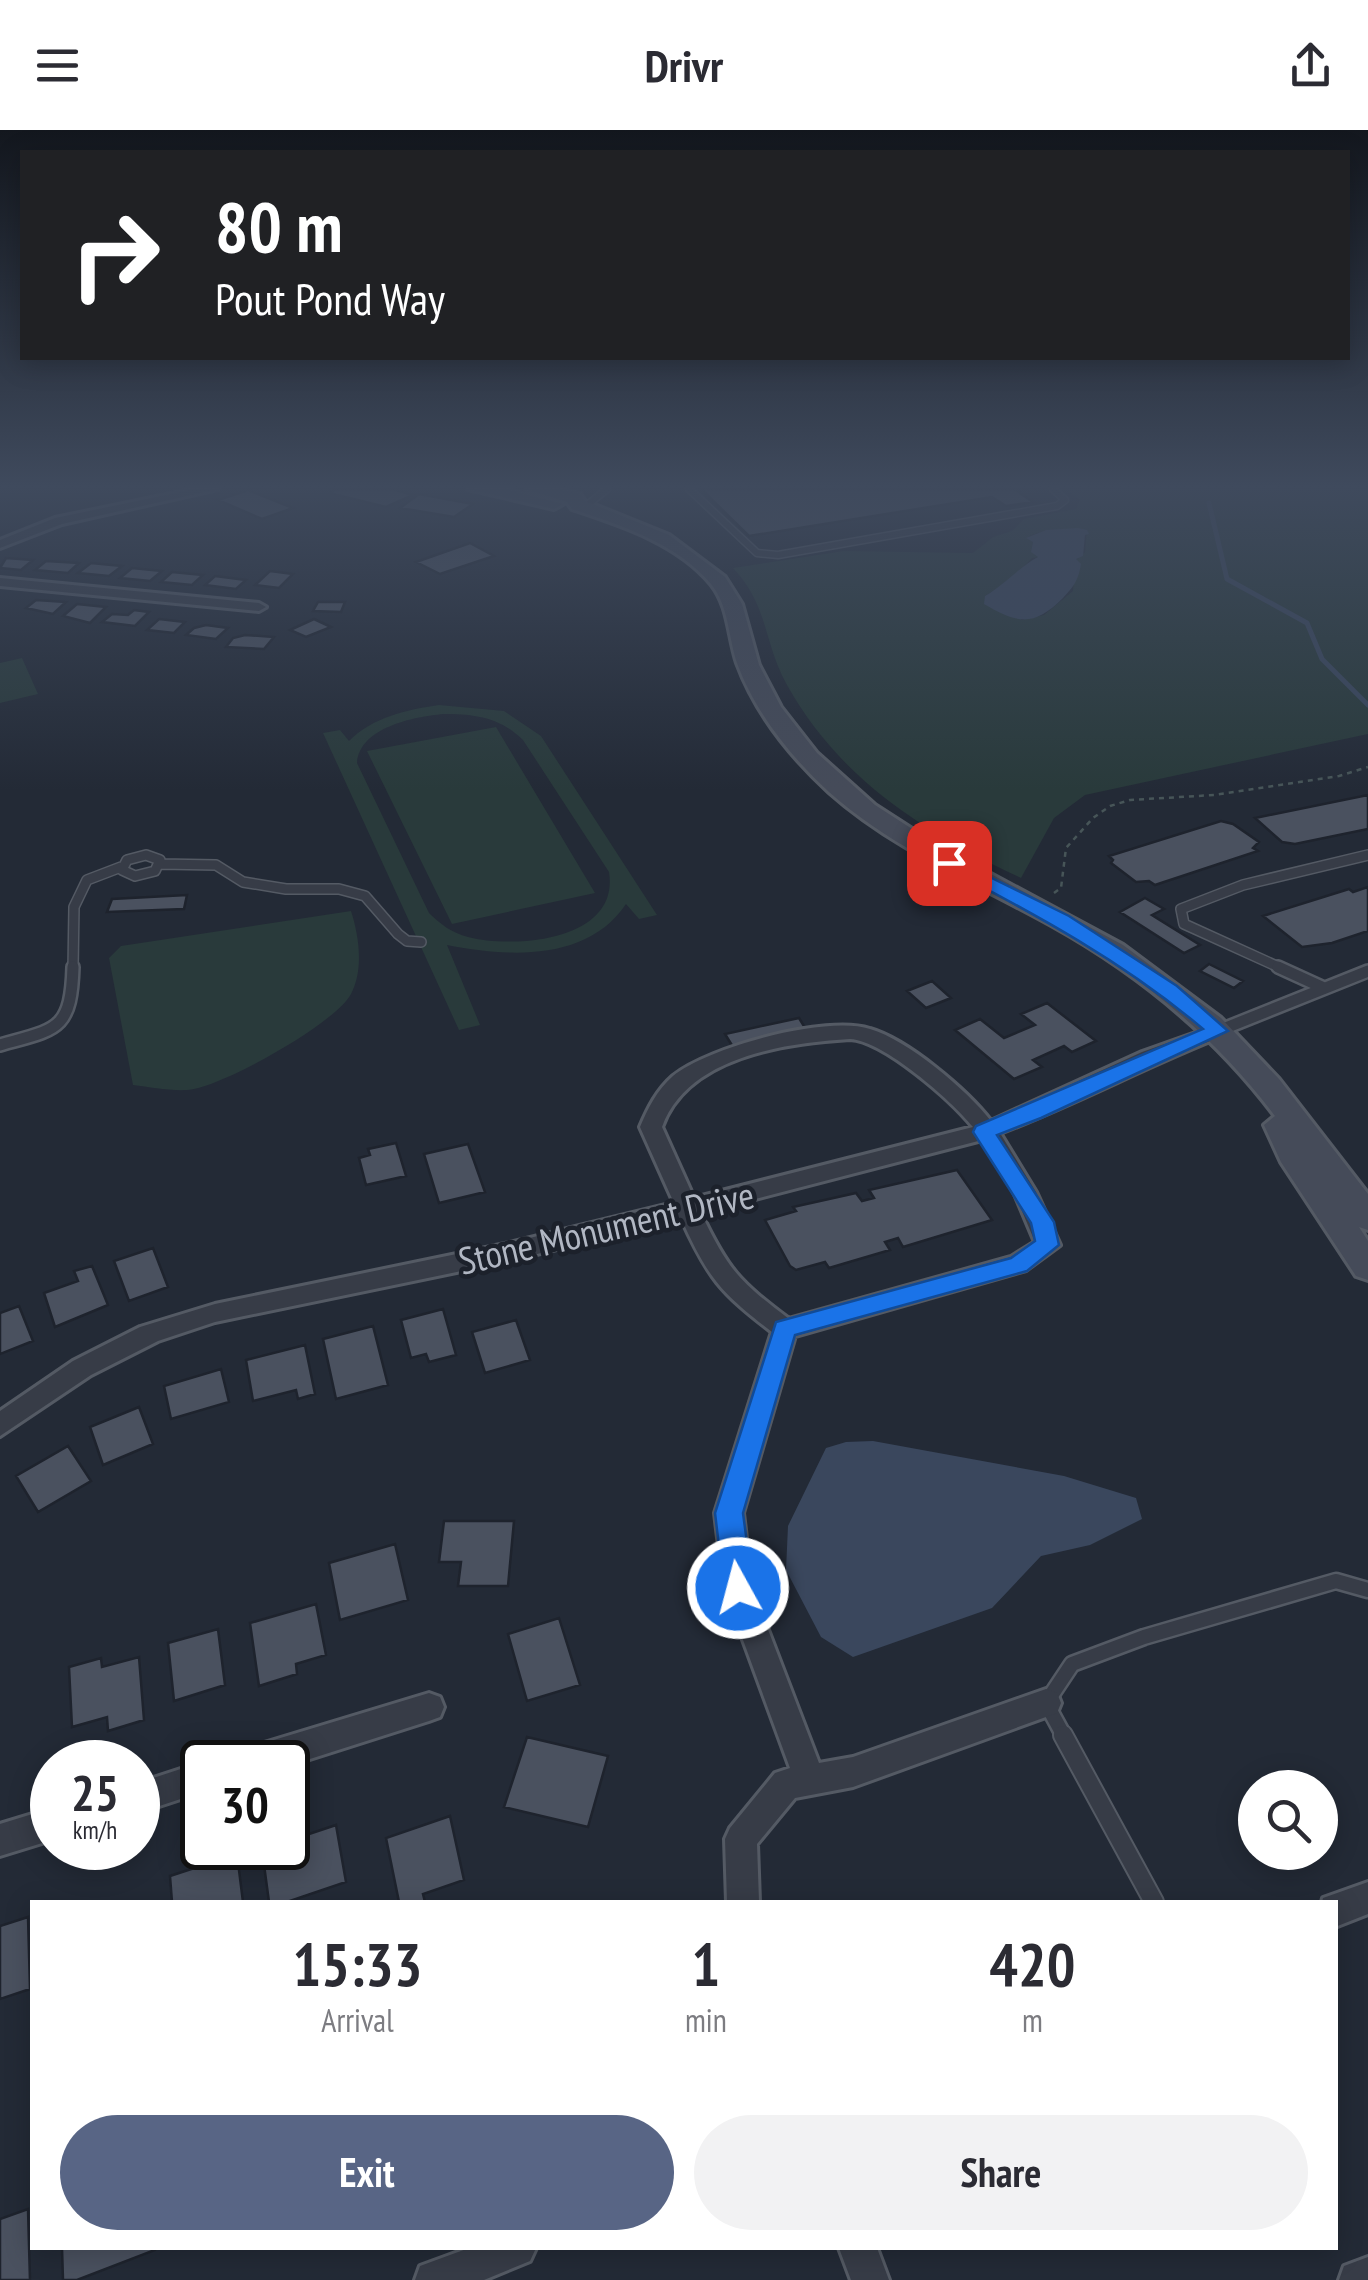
<!DOCTYPE html>
<style>
body{margin:0;font-family:"PT Sans Narrow",sans-serif;background:#f2f2f3;color:#2b2b33;height:100vh;display:flex;flex-direction:column;font-size:38px;white-space:nowrap}
*{box-sizing:border-box;margin:0}
p{font-size:32px;color:#7c7c81}
.icon{flex:none;width:55px;height:55px;fill:none;stroke:currentColor;stroke-width:2;stroke-linecap:round;stroke-linejoin:round}
.map{position:relative;flex:1;overflow:hidden}
.sheet{position:absolute;left:30px;top:1770px;width:1308px;height:350px;display:flex;flex-direction:column;background:#fff;border-radius:0px;box-shadow:0 5px 25px #0003}
.sheet>*{flex:none}
.banner{position:absolute;left:20px;top:20px;width:1330px;height:210px;border-radius:0px;box-shadow:0 5px 25px #0003;background:#202124;color:#fff;overflow:hidden}
.controls{position:absolute;left:1238px;top:1640px;display:grid;gap:20px}
.controls a{display:grid;place-items:center;width:100px;height:100px;border-radius:50%;background:#fff;box-shadow:0 5px 25px #0003;font-size:50px}
.speed{position:absolute;left:30px;top:1610px;display:flex;gap:20px;font-size:50px;font-weight:700;text-align:center}
.speed>*{display:grid;place-content:center;width:130px;height:130px;border-radius:50%;background:#fff;box-shadow:0 5px 25px #0003;line-height:1}
.speed small{font-size:25px;font-weight:400}
.speed .limit{border:5px solid #111;border-radius:15px;background:#fff;color:#111}
.pin{position:absolute;display:grid;place-items:center;width:85px;height:85px;color:#fff;margin:-42px;border-radius:20px;box-shadow:0 5px 15px #0006}
.me{position:absolute;width:110px;margin:-55px;rotate:353deg;stroke-linejoin:round;filter:drop-shadow(0 0 8px #0008)}
.turn{display:flex;align-items:center;gap:35px;height:210px;padding:0 30px;font-size:45px}
.turn .icon{width:130px;height:130px;stroke-width:2.5}
.turn b{display:block;font-size:70px;line-height:85px}
.eta{display:flex;justify-content:space-evenly;align-items:center;height:170px;text-align:center}
.eta b{font-size:60px;font-weight:700;line-height:70px}
.button{display:flex;gap:20px;margin-top:auto;padding:20px 30px}
.button a{flex:1;height:115px;border-radius:60px;background:#586585;color:#fff;font-size:40px;font-weight:700;line-height:115px;text-align:center}
.button a+a{background:#f2f2f3;color:#2b2b33}
header{display:flex;justify-content:space-between;align-items:center;height:130px;padding:0 30px;background:#fff;font-size:45px;font-weight:700}
.map>svg:first-child{display:block}
.green{fill:#293a3b;fill-rule:evenodd}
.water{fill:#3a475d}
.lines{fill:none;stroke-linecap:round;stroke-linejoin:round}
.stream{stroke:#3a475d;stroke-width:5}
.building{fill:#4a515f;stroke:#1e232d;stroke-width:2.5}
.service-far4-casing{stroke:#545a64;stroke-width:9}
.service-far3-casing{stroke:#545a64;stroke-width:12}
.service-far2-casing{stroke:#545a64;stroke-width:16}
.service-far1-casing{stroke:#545a64;stroke-width:19}
.service-casing{stroke:#545a64;stroke-width:22}
.minor-casing{stroke:#545a64;stroke-width:6}
.secondary-casing{stroke:#545a64;stroke-width:6}
.path{stroke:#475558;stroke-width:2.5;stroke-dasharray:5 5;stroke-linecap:butt}
.service-far4{stroke:#373c47;stroke-width:6}
.service-far3{stroke:#373c47;stroke-width:9}
.service-far2{stroke:#373c47;stroke-width:11}
.service-far1{stroke:#373c47;stroke-width:14}
.service{stroke:#373c47;stroke-width:18}
.minor{fill:#373c47;fill-rule:evenodd}
.secondary{fill:#454b59;fill-rule:evenodd}
.route{fill:#1a73e8;stroke:#114b97;stroke-width:2.5}
.labels{text-anchor:middle;dominant-baseline:central;stroke-width:9;stroke-linejoin:round;paint-order:stroke}
.street-label{font-size:38px;fill:#b1b7c3;stroke:#1c212b}
</style>
<header><svg class="icon" aria-label="menu" viewBox="0 0 24 24"><path d="M4 6h16M4 12h16M4 18h16"/></svg>Drivr<svg class="icon" aria-label="share" viewBox="0 0 24 24"><path d="M12 15V3M7 8l5-5 5 5M5 13v7h14v-7"/></svg></header>
<div class="map">
<svg width="1368" height="2150" viewBox="0 0 1368 2150">
<rect width="100%" height="100%" fill="#232a36"/>
<path class="green" d="M 1065,359 L 1368,359 L 1368,604 L 1085,665 L 1054,688 L 1021,748 C 924,702 841,651 787,555 C 763,512 769,476 733,438 L 844,421 L 973,423 L 993,407 L 1012,401 L 1024,389 L 1076,379 L 1080,370 ZM 1046,400 L 1087,400 L 1085,422 L 1076,430 L 1073,461 L 1044,485 L 1022,490 L 985,466 L 1011,450 L 1032,428 L 1038,427 L 1031,421 L 1033,412 L 1029,406 Z
M 22,528 L 38,564 L 0,573 L 0,533 Z
M 439,575 L 504,581 L 541,606 L 657,785 L 639,789 L 626,774 C 587,832 508,827 447,815 L 480,895 L 459,900 L 323,603 L 340,600 L 349,611 C 373,587 406,580 439,575 ZM 443,584 C 474,584 500,587 523,610 L 609,742 C 620,811 514,819 468,807 C 452,803 440,794 429,783 L 357,633 C 360,597 414,587 443,584 Z
M 496,597 L 595,763 L 452,794 L 367,621 Z
M 351,781 C 359,806 364,839 351,864 C 335,894 220,958 187,960 C 169,961 150,957 133,955 L 109,828 L 121,816 Z"/>
<path class="water" d="M 1078,398 L 1087,400 L 1089,404 L 1085,405 L 1083,426 L 1076,429 L 1081,434 C 1078,451 1074,456 1063,468 C 1034,497 1018,494 984,474 L 985,466 C 1004,455 1022,435 1038,427 L 1031,422 L 1033,412 L 1026,408 L 1046,400 Z
M 873,1311 L 1064,1346 L 1136,1368 L 1142,1389 L 1090,1415 L 1041,1426 L 992,1478 L 853,1527 L 821,1507 L 786,1440 L 788,1396 L 826,1318 L 846,1312 Z"/>
<g class="lines">
<path class="stream" d="M 1209,373 L 1227,449 L 1307,493 L 1322,529 L 1368,575"/>
</g>
<path class="building" d="M 337,359 L 392,359 L 413,365 L 386,377 L 329,363 Z
M 701,359 L 1027,359 L 1017,361 L 1033,372 L 1006,376 L 992,367 L 749,406 Z
M 248,360 L 293,378 L 262,389 L 218,370 Z
M 419,364 L 473,374 L 454,387 L 400,378 Z
M 470,413 L 494,426 L 440,444 L 416,432 Z
M 6,428 L 33,430 L 21,440 L 0,438 Z
M 46,431 L 79,433 L 68,443 L 35,440 Z
M 91,433 L 122,436 L 109,446 L 78,443 Z
M 132,438 L 162,441 L 150,451 L 120,448 Z
M 270,441 L 293,444 L 279,458 L 255,455 Z
M 172,442 L 203,445 L 192,455 L 161,452 Z
M 215,446 L 246,450 L 236,459 L 205,455 Z
M 36,470 L 66,472 L 53,484 L 26,478 Z
M 318,472 L 345,472 L 341,482 L 313,481 Z
M 77,474 L 106,477 L 90,493 L 63,486 Z
M 134,480 L 149,482 L 135,496 L 102,492 L 112,484 L 128,485 Z
M 159,489 L 185,492 L 174,503 L 147,500 Z
M 314,489 L 331,497 L 306,507 L 290,500 Z
M 206,495 L 228,498 L 216,509 L 186,505 L 194,498 Z
M 245,505 L 274,507 L 264,519 L 226,517 L 233,508 Z
M 1368,665 L 1368,699 L 1295,714 L 1282,712 L 1255,688 Z
M 1221,691 L 1233,694 L 1259,712 L 1253,718 L 1258,721 L 1155,755 L 1149,751 L 1136,752 L 1111,733 L 1113,730 L 1109,726 Z
M 1368,757 L 1368,801 L 1332,813 L 1302,817 L 1263,786 L 1349,759 L 1353,762 Z
M 187,765 L 184,779 L 107,782 L 112,769 Z
M 1145,768 L 1164,779 L 1152,785 L 1200,815 L 1184,823 L 1120,782 Z
M 1209,834 L 1243,851 L 1234,858 L 1200,841 Z
M 932,851 L 951,868 L 926,878 L 907,861 Z
M 1047,873 L 1096,911 L 1072,922 L 1064,916 L 1033,930 L 1042,937 L 1014,949 L 955,900 L 980,889 L 1004,908 L 1035,895 L 1021,884 Z
M 799,888 L 807,901 L 733,917 L 725,904 Z
M 396,1013 L 406,1046 L 366,1055 L 359,1028 L 370,1025 L 368,1019 Z
M 468,1014 L 485,1062 L 439,1073 L 424,1024 Z
M 957,1040 L 992,1090 L 903,1117 L 898,1108 L 885,1112 L 890,1120 L 829,1138 L 825,1132 L 796,1140 L 790,1136 L 765,1090 L 796,1081 L 793,1077 L 856,1063 L 862,1071 L 874,1068 L 869,1060 Z
M 153,1118 L 168,1157 L 129,1171 L 114,1131 Z
M 92,1136 L 108,1175 L 55,1197 L 44,1163 L 78,1151 L 74,1141 Z
M 19,1176 L 33,1211 L 0,1224 L 0,1183 Z
M 443,1179 L 456,1225 L 429,1232 L 426,1224 L 411,1228 L 401,1190 Z
M 516,1190 L 530,1230 L 485,1243 L 472,1202 Z
M 373,1196 L 388,1255 L 336,1269 L 323,1209 Z
M 305,1215 L 315,1264 L 298,1269 L 296,1260 L 253,1271 L 246,1230 Z
M 221,1239 L 229,1272 L 171,1289 L 164,1256 Z
M 139,1277 L 153,1314 L 103,1335 L 90,1297 Z
M 68,1316 L 91,1351 L 38,1382 L 16,1346 Z
M 444,1391 L 514,1391 L 508,1456 L 458,1456 L 461,1432 L 439,1432 Z
M 395,1414 L 408,1470 L 340,1490 L 329,1433 Z
M 316,1474 L 326,1525 L 296,1534 L 297,1544 L 259,1556 L 250,1493 Z
M 559,1488 L 580,1555 L 527,1571 L 508,1504 Z
M 218,1499 L 225,1555 L 174,1571 L 168,1513 Z
M 139,1527 L 144,1590 L 108,1601 L 107,1587 L 72,1597 L 69,1537 L 101,1528 L 102,1537 Z
M 527,1607 L 608,1626 L 588,1697 L 504,1677 Z
M 450,1686 L 464,1750 L 423,1764 L 425,1772 L 399,1772 L 386,1708 Z
M 336,1695 L 346,1752 L 287,1772 L 269,1772 L 262,1720 L 288,1718 L 288,1711 Z
M 237,1724 L 243,1772 L 172,1772 L 170,1746 Z
M 28,1787 L 30,1859 L 0,1869 L 0,1796 Z
M 28,2079 L 30,2150 L 0,2150 L 0,2089 Z
M 62,2118 L 155,2118 L 155,2120 L 77,2150 L 63,2150 Z"/>
<g class="lines">
<g class="service-far4-casing">
<path id="service-far4" d="M 689,359 L 757,423 L 778,425 L 1057,376 L 1065,370 L 1053,359
M 585,377 L 607,359"/>
</g>
<g class="service-far3-casing">
<path id="service-far3" d="M 146,725 L 160,730 L 155,741 L 135,746 L 122,740 L 127,730 Z
M 161,734 L 216,735 L 243,752 L 286,759 L 339,759 L 365,766 L 398,804 L 407,811 L 421,812
M 73,839 L 74,777 L 87,750 L 121,737
M 1283,839 L 1184,794 L 1181,779 L 1243,755 L 1368,725"/>
</g>
<g class="service-far2-casing">
<path id="service-far2" d="M 1278,837 L 1324,858
M 1218,901 L 1368,841
M 0,915 C 57,899 71,901 73,837"/>
</g>
<g class="service-far1-casing">
<path id="service-far1" d="M 1065,1608 L 1046,1573 L 1072,1534 L 1144,1507 L 1336,1451 L 1368,1460"/>
</g>
<g class="service-casing">
<path id="service" d="M 1063,1605 L 1154,1772"/>
</g>
<g class="minor-casing">
<path id="minor" d="M 195,359 L 218,359 L 62,394 L 0,418 L 0,410 L 55,388 Z
M 0,448 L 259,473 L 266,477 L 259,481 L 0,456 Z
M 1218,895 L 1228,901 L 1225,905 C 1148,935 1076,974 1000,1003 L 1036,1062 L 1060,1115 L 1026,1140 L 795,1206 L 743,1383 L 752,1458 L 819,1633 L 853,1627 L 1046,1559 L 1057,1563 L 1061,1573 L 1057,1583 L 853,1657 L 795,1668 L 757,1714 L 759,1772 L 727,1772 L 725,1709 L 730,1698 L 775,1643 L 790,1638 L 724,1458 L 715,1383 L 772,1202 C 720,1162 708,1148 681,1088 L 505,1132 L 215,1192 L 158,1211 L 91,1245 L 0,1306 L 0,1281 L 73,1231 L 140,1197 L 215,1174 L 505,1114 L 674,1073 L 640,997 C 648,978 657,960 673,946 C 709,917 826,885 870,899 C 908,910 967,960 991,991 L 1142,922 ZM 850,909 C 884,911 951,970 973,997 L 694,1068 L 662,997 C 687,927 784,913 850,909 ZM 982,1010 L 1014,1062 L 1035,1112 L 1011,1127 L 789,1189 C 739,1151 728,1140 701,1083 Z
M 429,1563 L 440,1567 L 444,1577 L 440,1587 L 429,1591 L 288,1636 L 288,1632 L 236,1632 L 240,1621 L 251,1617 Z
M 202,1632 L 202,1662 L 138,1683 L 138,1653 Z
M 52,1678 L 52,1710 L 0,1726 L 0,1694 Z
M 1368,1752 L 1368,1784 L 1335,1797 L 1335,1772 L 1322,1772 L 1323,1768 Z
M 469,2118 L 536,2118 L 530,2131 L 484,2150 L 415,2150 L 420,2136 Z
M 839,2118 L 877,2118 L 889,2150 L 851,2150 Z
M 1368,2127 L 1368,2150 L 1339,2150 L 1344,2136 Z"/>
</g>
<g class="secondary-casing">
<path id="secondary" d="M 468,359 L 504,359 L 563,374 L 554,379 Z
M 526,359 L 558,359 L 580,364 L 585,371 L 669,405 L 725,447 L 742,474 L 759,535 L 781,577 L 817,623 L 875,675 L 937,715 L 1123,815 L 1221,888 L 1279,949 L 1368,1064 L 1368,1100 L 1359,1097 L 1368,1111 L 1368,1150 L 1356,1146 L 1281,1032 L 1264,995 L 1275,986 C 1214,905 1139,844 1051,795 C 976,753 894,720 829,662 C 791,627 755,582 737,533 C 728,506 729,476 711,454 C 677,413 620,395 572,379 L 567,372 Z"/>
</g>
<path class="path" d="M 1054,763 L 1061,758 L 1066,718 L 1093,688 L 1110,676 L 1130,670 L 1214,665 L 1339,646 L 1368,637"/>
<use href="#service-far4" class="service-far4"/>
<use href="#service-far3" class="service-far3"/>
<use href="#service-far2" class="service-far2"/>
<use href="#service-far1" class="service-far1"/>
<use href="#service" class="service"/>
<use href="#minor" class="minor"/>
<use href="#secondary" class="secondary"/>
</g>
<linearGradient id="sky" x2="0" y2="1"><stop stop-color="#13171e"/><stop offset="0.54" stop-color="#3f4a5d"/><stop offset="1" stop-color="#3f4a5d" stop-opacity="0"/></linearGradient>
<rect width="1368" height="660" fill="url(#sky)"/>
<path class="route" d="M 949,727 L 1069,786 L 1177,856 L 1228,901 L 1041,988 L 997,1005 L 1054,1092 L 1059,1115 L 1027,1141 L 795,1205 L 743,1383 L 753,1458 L 748,1467 L 738,1471 L 728,1467 L 724,1458 L 715,1383 L 776,1192 L 1011,1128 L 1035,1111 L 1031,1093 L 973,1002 L 976,996 L 1203,899 C 1124,832 1035,784 943,736 L 943,729 Z"/>
<g class="labels">
<g class="street-label">
<text transform="translate(606 1097) rotate(-13)">Stone Monument Drive</text>
</g>
</g>
</svg>
<div class="controls">
<a><svg class="icon" aria-label="search" viewBox="0 0 24 24"><circle cx="10" cy="10" r="6"/><path d="M15 15l6 6"/></svg></a>
</div>
<div class="speed"><div>25<small>km/h</small></div><div class="limit">30</div></div>
<div class="pin" style="left:949px;top:733px;background:#d93025"><svg class="icon" aria-label="arrive" viewBox="0 0 24 24"><path d="M6 21V4h12l-3 4 3 4H6"/></svg></div>
<svg class="me" style="left:738px;top:1458px" viewBox="-20 -20 40 40"><circle r="17" fill="#1a73e8" stroke="#fff" stroke-width="3"/><path d="M0-11L8 9 0 5-8 9z" fill="#fff"/></svg>
<div class="banner">
<div class="turn"><svg class="icon" aria-label="right" viewBox="0 0 24 24"><path d="M7 20v-9h11M14 6l5 5-5 5"/></svg><div><b>80 m</b>Pout Pond Way</div></div>
</div>
<section class="sheet">
<div class="eta">
<div><b>15:33</b><p>Arrival</p></div>
<div><b>1</b><p>min</p></div>
<div><b>420</b><p>m</p></div>
</div>
<div class="button"><a>Exit</a><a>Share</a></div>
</section>
</div>
